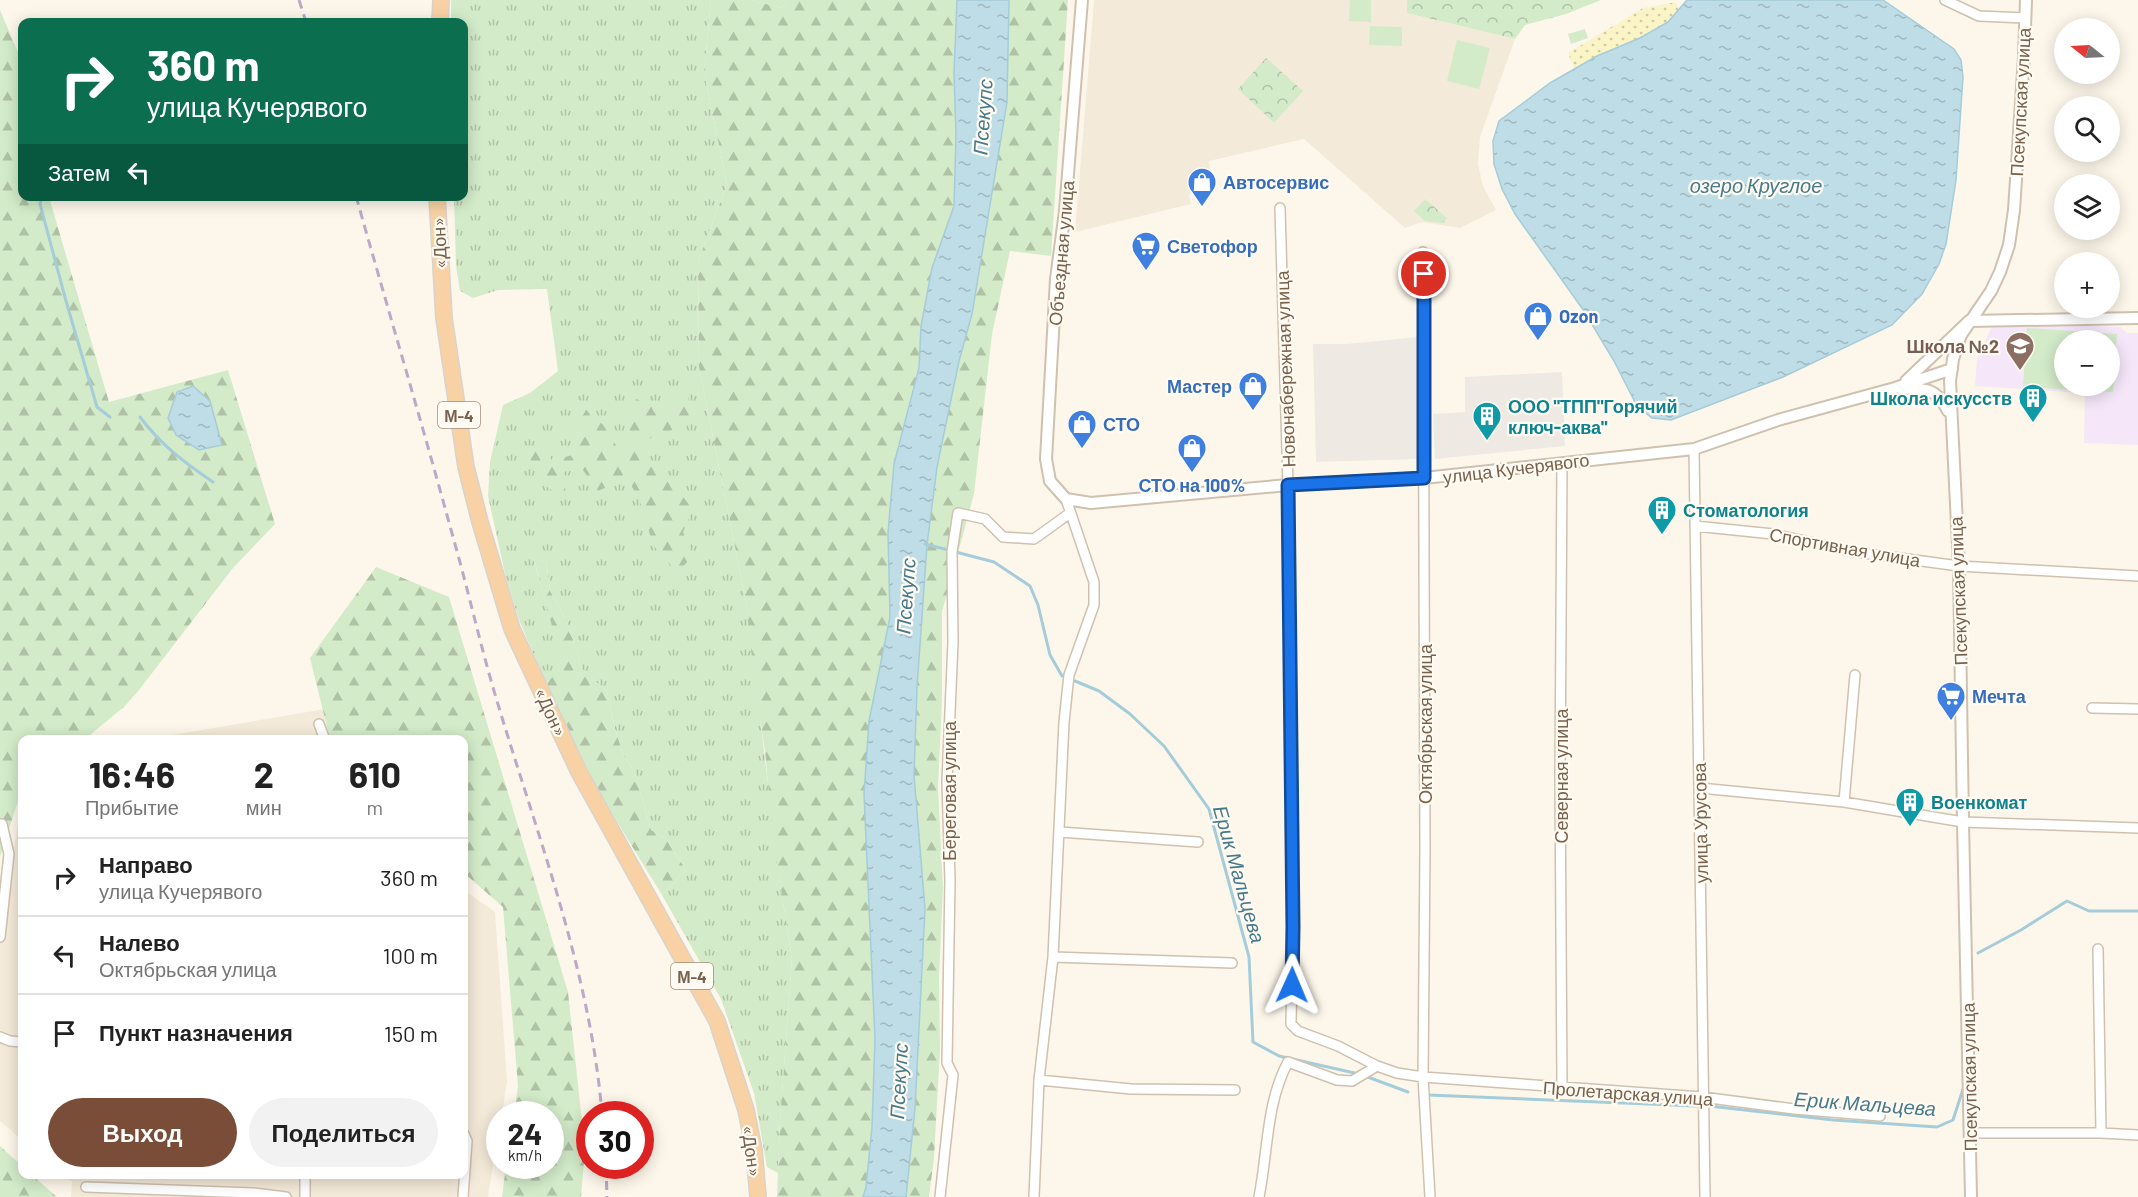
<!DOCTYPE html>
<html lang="ru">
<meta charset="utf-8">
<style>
body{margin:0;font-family:Barlow,sans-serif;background:#f2f2f2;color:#222;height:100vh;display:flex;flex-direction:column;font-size:22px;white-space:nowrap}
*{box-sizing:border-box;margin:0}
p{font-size:20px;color:#767676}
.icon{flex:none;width:33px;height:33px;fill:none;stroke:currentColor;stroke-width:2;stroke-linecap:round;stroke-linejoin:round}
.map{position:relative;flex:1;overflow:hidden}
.sheet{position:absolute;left:18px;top:735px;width:450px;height:444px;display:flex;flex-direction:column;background:#fff;border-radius:12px;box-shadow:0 3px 15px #0003}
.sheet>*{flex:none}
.hud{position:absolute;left:18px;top:18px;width:450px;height:183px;border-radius:12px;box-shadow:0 3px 15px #0003;background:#0b6e4f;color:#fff;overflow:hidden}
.needle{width:39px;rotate:288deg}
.tools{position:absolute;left:2054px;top:18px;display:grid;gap:12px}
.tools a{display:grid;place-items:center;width:66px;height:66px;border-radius:50%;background:#fff;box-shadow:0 3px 15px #0003;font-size:30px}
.speed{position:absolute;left:486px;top:1101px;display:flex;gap:12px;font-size:30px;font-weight:700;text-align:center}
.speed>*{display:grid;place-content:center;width:78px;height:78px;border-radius:50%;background:#fff;box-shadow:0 3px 15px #0003;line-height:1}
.speed small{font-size:15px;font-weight:400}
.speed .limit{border:9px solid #d22;background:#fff;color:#111}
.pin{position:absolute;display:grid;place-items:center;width:51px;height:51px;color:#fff;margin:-26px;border:3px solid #fff;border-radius:50%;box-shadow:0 2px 6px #0007}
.me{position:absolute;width:66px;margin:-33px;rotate:1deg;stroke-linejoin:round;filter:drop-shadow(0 0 4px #0008)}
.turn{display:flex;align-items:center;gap:21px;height:126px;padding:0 30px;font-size:27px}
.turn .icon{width:78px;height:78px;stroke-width:2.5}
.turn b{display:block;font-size:42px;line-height:51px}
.then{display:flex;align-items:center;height:57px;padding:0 30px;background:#0003;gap:12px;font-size:22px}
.eta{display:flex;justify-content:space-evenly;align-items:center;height:102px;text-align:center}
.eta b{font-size:36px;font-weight:700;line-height:42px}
.primary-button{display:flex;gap:12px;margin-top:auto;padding:12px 30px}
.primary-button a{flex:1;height:69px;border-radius:36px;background:#794d38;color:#fff;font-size:24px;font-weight:700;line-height:69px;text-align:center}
.primary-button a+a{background:#f2f2f2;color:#222}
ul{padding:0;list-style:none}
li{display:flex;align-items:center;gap:18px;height:78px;padding:0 30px;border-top:2px solid #e0e0e0}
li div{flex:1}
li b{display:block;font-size:22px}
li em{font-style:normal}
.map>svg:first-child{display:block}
.residential{fill:#f4ead9}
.industrial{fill:#eeeae3}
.education{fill:#f5e7f9;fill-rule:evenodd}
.grass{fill:url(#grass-tufts)}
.forest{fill:url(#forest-firs)}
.sand{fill:url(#sand-dots)}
.park{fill:url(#park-crowns)}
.pitch{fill:#d3ebc9;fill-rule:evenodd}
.water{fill:url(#water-ripples);stroke:#a5ccd9;stroke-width:1.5}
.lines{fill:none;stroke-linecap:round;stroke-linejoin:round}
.stream{stroke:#a5ccd9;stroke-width:3}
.minor-casing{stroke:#cfc1af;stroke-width:12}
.tertiary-casing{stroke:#cfc1af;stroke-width:14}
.trunk-casing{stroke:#d9d3cd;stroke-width:18}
.minor{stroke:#fff;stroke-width:9}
.tertiary{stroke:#fff;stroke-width:10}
.trunk{stroke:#f8d2a4;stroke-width:15}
.rail{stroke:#bca8c8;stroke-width:3;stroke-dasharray:9 6;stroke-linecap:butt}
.route-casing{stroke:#114b97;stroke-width:15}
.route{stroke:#1a73e8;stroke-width:10}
.labels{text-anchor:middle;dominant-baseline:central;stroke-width:4.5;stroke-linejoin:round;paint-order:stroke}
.shield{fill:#fffbf2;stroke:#a08f7e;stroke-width:1.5}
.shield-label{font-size:16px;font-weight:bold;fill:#78614d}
.street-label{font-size:18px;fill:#78614d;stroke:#fffbf2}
.shop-label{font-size:18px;font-weight:bold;fill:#366cbe;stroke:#fffbf2;text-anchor:start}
.education-label{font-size:18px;font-weight:bold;fill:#785e54;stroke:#fffbf2;text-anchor:end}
.culture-label{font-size:18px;font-weight:bold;fill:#0d838f;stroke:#fffbf2;text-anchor:start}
.water-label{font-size:20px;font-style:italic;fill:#477a8b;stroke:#fffbf2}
</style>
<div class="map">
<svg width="2138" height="1197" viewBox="0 0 2138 1197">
<defs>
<pattern id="grass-tufts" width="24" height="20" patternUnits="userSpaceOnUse" patternTransform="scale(1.5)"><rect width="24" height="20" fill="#d3ebc9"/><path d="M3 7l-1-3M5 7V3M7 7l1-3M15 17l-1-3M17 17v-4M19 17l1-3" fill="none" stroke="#b0c2a5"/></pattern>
<pattern id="forest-firs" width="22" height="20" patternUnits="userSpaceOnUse" patternTransform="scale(1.5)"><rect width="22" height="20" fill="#d3ebc9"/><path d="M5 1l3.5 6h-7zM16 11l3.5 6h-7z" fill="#b0c2a5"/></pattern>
<pattern id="sand-dots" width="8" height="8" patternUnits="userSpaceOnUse" patternTransform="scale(1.5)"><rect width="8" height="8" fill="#fbf4c7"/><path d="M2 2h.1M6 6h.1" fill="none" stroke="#d0c9a4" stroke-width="1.8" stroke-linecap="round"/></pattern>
<pattern id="park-crowns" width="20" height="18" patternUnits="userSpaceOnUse" patternTransform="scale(1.5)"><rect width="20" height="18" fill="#d3ebc9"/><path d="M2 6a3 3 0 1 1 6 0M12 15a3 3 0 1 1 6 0" fill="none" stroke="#b0c2a5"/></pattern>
<pattern id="water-ripples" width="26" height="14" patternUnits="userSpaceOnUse" patternTransform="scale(1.5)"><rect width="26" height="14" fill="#bfdde7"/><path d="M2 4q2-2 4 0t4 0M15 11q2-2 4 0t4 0" fill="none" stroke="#a0b7bd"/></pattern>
</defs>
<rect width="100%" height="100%" fill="#fdf7eb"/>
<path class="residential" d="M 1094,0 L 1407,0 L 1407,13 L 1515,39 L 1480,137 L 1478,164 L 1483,186 L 1496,210 L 1460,228 L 1422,222 L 1405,228 L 1304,139 L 1209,161 L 1213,190 L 1189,194 L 1191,204 L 1075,232 Z
M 325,709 L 331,740 L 143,740 Z
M 22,813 L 22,1140 L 0,1121 L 0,925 L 20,815 Z
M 464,890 L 495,912 L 507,1081 L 502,1114 L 500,1114 L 499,1128 L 488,1197 L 71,1197 L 72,1182 L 63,1175 L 464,1174 Z"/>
<path class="industrial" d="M 1418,337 L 1419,459 L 1316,462 L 1313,344 L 1347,344 Z
M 1562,372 L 1565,446 L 1435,459 L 1433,414 L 1465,412 L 1465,377 Z"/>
<path class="education" d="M 1994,322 L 2121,327 L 2127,333 L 2138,333 L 2138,445 L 2084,443 L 2085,393 L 1975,386 L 1977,359 ZM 2064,340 L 2109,340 L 2109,386 L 2064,386 Z"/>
<path class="grass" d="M 451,0 L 711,0 L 704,72 L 727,184 L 698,262 L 699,367 L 746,602 L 780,883 L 792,959 L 780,1121 L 778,1173 L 767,1167 L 754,1093 L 721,999 L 662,895 L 686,870 L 666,839 L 651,830 L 634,770 L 624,757 L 615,729 L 607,692 L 582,669 L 568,624 L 550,591 L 546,561 L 534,560 L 564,667 L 546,683 L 519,620 L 506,578 L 488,496 L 490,462 L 503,405 L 530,393 L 558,371 L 547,289 L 498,290 L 473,298 L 460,291 L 456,266 L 454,197 L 464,196 L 464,22 L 451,22 Z
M 750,0 L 787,0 L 782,8 Z"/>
<path class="forest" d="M 711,0 L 750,0 L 782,8 L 787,0 L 957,0 L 954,73 L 956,136 L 954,206 L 932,268 L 921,326 L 919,368 L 894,464 L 888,533 L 890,617 L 869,721 L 864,794 L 875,1039 L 872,1127 L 866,1187 L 863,1197 L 777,1197 L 780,1121 L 792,959 L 773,839 L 765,751 L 756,696 L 746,602 L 699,367 L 698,262 L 727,184 L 704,72 Z
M 1009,0 L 1068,0 L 1051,256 L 1010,251 L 992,334 L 974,494 L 942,612 L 942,699 L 938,788 L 943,888 L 939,978 L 940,1050 L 934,1158 L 929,1197 L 906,1197 L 915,1108 L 925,909 L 914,775 L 917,687 L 927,545 L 937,467 L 959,361 L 972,314 L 1007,102 Z
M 0,10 L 22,62 L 22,196 L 49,197 L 109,402 L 228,370 L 275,524 L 233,568 L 139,690 L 125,706 L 85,739 L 22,740 L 22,793 L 20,795 L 0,857 Z
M 673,394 L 688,395 L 690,414 L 672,430 L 649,439 L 640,452 L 660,469 L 693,509 L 683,532 L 692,556 L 678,573 L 653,545 L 640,501 L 627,478 L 598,491 L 580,466 L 564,472 L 566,500 L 543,484 L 527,459 L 542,439 L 552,461 L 572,455 L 571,435 L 586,410 C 605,423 610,434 620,453 L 630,435 L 627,416 L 636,399 L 658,407 L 673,402 Z
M 534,559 L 546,561 L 550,591 L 568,624 L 582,669 L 607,692 L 615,729 L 624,757 L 634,770 L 651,830 L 666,839 L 686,870 L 662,895 L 598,791 L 546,683 L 563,667 Z
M 376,567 L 449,597 L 568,992 L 585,1150 L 581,1197 L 502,1197 L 506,1166 L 550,1166 L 550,1114 L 514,1114 L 518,1086 L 503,907 L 464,873 L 464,740 L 330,739 L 310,658 Z
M 0,1146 L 22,1166 L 22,1174 L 32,1175 L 57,1197 L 0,1197 Z"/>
<path class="sand" d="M 1676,2 L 1679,11 L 1670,28 L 1574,69 L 1568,53 L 1643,8 Z"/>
<path class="park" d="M 1407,0 L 1601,0 L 1566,14 L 1525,25 L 1515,39 L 1407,13 Z
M 1266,58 L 1303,91 L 1274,123 L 1238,89 Z
M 1425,199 L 1447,218 L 1443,223 L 1425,221 L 1414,211 Z"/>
<path class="pitch" d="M 1350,0 L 1371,0 L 1371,22 L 1349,21 Z
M 1370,26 L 1402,27 L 1402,46 L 1369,45 Z
M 1585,29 L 1588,38 L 1571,44 L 1568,34 Z
M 1457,40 L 1490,48 L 1479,89 L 1447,81 Z
M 2027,328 L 2117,334 L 2113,392 L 2023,387 ZM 2109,340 L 2109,386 L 2064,386 L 2064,340 Z"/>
<path class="water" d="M 957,0 L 1009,0 L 1007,102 L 972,314 L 959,361 L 937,467 L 927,545 L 917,687 L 914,775 L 925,909 L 915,1108 L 906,1197 L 863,1197 L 866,1187 L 872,1127 L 875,1039 L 864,794 L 869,721 L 890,617 L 888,533 L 894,464 L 919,368 L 921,326 L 932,268 L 954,206 L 956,136 L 954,73 Z
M 1687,0 L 1883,0 L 1954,49 L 1961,60 L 1963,77 L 1956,180 L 1946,244 L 1939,264 L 1922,294 L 1892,325 L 1783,377 L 1671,420 L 1652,418 L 1637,406 L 1614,361 L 1584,311 L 1515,214 L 1502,189 L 1494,164 L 1493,141 L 1499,121 L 1550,83 L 1597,56 L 1640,38 L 1668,22 Z
M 193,386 L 210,401 L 222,445 L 199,450 L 176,435 L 168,418 L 177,392 Z"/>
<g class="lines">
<path class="stream" d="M 42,196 L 40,204 L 66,301 L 97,407 L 110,417
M 140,417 C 161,445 185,463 213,482
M 925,544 L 994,562 L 1030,586 L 1038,605 L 1050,655 L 1062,676
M 1075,681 L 1099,691 L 1130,714 L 1164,746 L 1209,809 L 1249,957 L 1253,1042 L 1279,1056 L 1359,1074
M 1978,953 L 2021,930 L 2067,901 L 2089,911 L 2138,911
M 1365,1076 L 1408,1092
M 1428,1095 L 1697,1106
M 1709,1106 L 1833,1120 L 1937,1127 L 1953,1120 L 1964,1086"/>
<g class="minor-casing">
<path id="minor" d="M 1945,0 L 1979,16 L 2025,18
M 1280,208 L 1288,485 L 1293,927 L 1291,1024 L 1298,1031 L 1338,1046 L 1377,1066 L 1397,1073 L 1423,1077 L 1702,1097 L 1794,1109 L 1880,1116
M 1423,252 L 1425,849 L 1423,1077 L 1430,1197
M 1694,449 L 1705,1197
M 1562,463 L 1560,780 L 1562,1088
M 1695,526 L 1773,534 L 1855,552 L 1959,566 L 2138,576
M 2092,708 L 2138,709
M 319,724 L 325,740
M 1700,788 L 1844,802 L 1963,822 L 2138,828
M 1844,802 L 1855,675
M 1060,832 L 1198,842
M 0,937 L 9,854 L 2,824
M 2098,949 L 2101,1133
M 1053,957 L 1232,963
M 0,1037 L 10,1041 L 22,1042
M 1039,1080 L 1131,1089 L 1235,1090
M 1970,1133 L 2101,1133 L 2138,1135
M 86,1187 L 253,1193 L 286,1197
M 305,1197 L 305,1174
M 463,1197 L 467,1141 L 464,1134
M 940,1197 L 953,1075 L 947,1063 L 950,880 L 947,782 L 953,642 L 952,552 L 958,513 L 985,519 L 1003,537 L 1034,539 L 1070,513
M 1034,1197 L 1039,1080 L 1053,957 L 1064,722 L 1069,675 L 1094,605 L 1094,582 L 1066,499
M 1259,1197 C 1268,1152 1266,1103 1288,1062 L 1337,1080 L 1352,1081 L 1377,1066"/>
</g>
<g class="tertiary-casing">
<path id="tertiary" d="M 1082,0 L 1065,211 L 1056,279 L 1046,459 L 1050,481 L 1066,499 L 1091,503 L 1288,485 L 1424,478 L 1694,449 L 1778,420 L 1895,388 L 1952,369
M 1906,381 L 1969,321 L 2138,318
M 1902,389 C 1925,388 1937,388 1948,411
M 1971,1197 L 1963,822 L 1959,566 L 1950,381 L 1953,359 L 1961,335 L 1991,291 L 2000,272 L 2009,245 L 2014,210 L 2024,56 L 2026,0"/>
</g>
<g class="trunk-casing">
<path id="trunk" d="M 440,22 L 441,0
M 437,196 L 444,318 L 466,467 L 480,522 L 512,629 L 579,772 L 717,1021 L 746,1110 L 754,1150 L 758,1197"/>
</g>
<use href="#minor" class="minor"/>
<use href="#tertiary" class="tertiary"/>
<use href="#trunk" class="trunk"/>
<path class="rail" d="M 299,0 L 306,22
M 356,196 C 388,310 422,423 453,537 C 467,586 478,635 492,684 C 533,825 590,967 602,1114
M 606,1166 L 607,1197"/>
</g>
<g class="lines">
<g class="route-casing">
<path id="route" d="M 1292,985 L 1293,927 L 1288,485 L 1424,478 L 1424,274"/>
</g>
<use href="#route" class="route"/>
</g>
<defs>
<g id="shop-pin" transform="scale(1.5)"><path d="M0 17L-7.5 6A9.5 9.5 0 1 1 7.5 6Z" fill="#3f7fe0" stroke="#fffbf2"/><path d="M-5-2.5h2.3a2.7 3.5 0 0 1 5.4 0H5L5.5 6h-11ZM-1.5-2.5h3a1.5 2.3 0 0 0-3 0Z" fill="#fff"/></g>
<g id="supermarket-pin" transform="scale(1.5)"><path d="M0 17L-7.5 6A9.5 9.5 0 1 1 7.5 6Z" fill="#3f7fe0" stroke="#fffbf2"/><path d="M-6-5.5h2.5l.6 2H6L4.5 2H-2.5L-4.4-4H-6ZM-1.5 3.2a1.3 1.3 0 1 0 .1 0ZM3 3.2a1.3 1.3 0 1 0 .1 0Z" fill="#fff"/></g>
<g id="school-pin" transform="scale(1.5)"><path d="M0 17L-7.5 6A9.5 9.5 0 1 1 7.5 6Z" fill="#8d6e63" stroke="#fffbf2"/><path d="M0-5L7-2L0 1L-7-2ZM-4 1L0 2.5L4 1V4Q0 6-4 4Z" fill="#fff"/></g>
<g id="building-pin" transform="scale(1.5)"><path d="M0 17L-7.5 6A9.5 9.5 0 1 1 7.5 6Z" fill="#0f9aa8" stroke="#fffbf2"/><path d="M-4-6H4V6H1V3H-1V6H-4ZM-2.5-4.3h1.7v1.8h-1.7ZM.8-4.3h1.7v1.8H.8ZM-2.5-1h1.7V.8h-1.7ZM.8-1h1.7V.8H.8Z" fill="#fff"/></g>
</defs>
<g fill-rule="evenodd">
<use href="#shop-pin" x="1202" y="182"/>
<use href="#supermarket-pin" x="1146" y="246"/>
<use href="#shop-pin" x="1538" y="316"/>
<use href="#school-pin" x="2020" y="346"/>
<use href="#shop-pin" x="1253" y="386"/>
<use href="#building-pin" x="2033" y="398"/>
<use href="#building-pin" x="1487" y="416"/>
<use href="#shop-pin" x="1082" y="424"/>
<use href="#shop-pin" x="1192" y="448"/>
<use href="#building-pin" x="1662" y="510"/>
<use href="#supermarket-pin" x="1951" y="696"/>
<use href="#building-pin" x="1910" y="802"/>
</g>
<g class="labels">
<g class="shield">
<rect x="438" y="402" width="42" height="26" rx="4.5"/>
<rect x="671" y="963" width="42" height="26" rx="4.5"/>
</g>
<g class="shield-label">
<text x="459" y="415">М-4</text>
<text x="692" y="976">М-4</text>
</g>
<g class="street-label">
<text transform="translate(2020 102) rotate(-87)">Псекупская улица</text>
<text transform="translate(439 243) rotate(-93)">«Дон»</text>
<text transform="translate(1061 253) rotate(-85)">Объездная улица</text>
<text transform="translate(1285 369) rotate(-92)">Новонабережная улица</text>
<text transform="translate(1516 468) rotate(-7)">улица Кучерявого</text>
<text transform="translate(1845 547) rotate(10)">Спортивная улица</text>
<text transform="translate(1958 591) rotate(-92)">Псекупская улица</text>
<text transform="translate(551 712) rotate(65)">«Дон»</text>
<text transform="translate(1425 724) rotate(-90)">Октябрьская улица</text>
<text transform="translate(1561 776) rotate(-90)">Северная улица</text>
<text transform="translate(949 791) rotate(-90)">Береговая улица</text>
<text transform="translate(1700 823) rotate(-91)">улица Урусова</text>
<text transform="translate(1969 1077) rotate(-91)">Псекупская улица</text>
<text transform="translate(1628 1093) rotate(4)">Пролетарская улица</text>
<text transform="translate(752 1151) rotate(82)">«Дон»</text>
</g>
<g class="shop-label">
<text x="1223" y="182">Автосервис</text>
<text x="1167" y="246">Светофор</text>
<text x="1559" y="316">Ozon</text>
<text x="1232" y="386" text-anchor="end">Мастер</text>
<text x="1103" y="424">СТО</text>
<text x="1192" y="485" text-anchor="middle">СТО на 100%</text>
<text x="1972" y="696">Мечта</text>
</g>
<g class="education-label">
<text x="1999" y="346">Школа №2</text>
</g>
<g class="culture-label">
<text x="2012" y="398" text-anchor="end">Школа искусств</text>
<text x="1508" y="406">ООО "ТПП"Горячий<tspan x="1508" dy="21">ключ-аква"</tspan></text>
<text x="1683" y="510">Стоматология</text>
<text x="1931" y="802">Военкомат</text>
</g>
<g class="water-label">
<text transform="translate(982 117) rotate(-86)">Псекупс</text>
<text x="1756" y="185">озеро Круглое</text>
<text transform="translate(905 596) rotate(-86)">Псекупс</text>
<text transform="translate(1240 874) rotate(74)">Ерик Мальцева</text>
<text transform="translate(898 1081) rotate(-87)">Псекупс</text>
<text transform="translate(1865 1103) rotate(4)">Ерик Мальцева</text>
</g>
</g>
</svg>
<div class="tools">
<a><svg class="needle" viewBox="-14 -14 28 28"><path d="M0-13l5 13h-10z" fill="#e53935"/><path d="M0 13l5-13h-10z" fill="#767676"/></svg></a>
<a><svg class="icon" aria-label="search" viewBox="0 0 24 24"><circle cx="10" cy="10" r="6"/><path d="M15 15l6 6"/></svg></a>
<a><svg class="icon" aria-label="layers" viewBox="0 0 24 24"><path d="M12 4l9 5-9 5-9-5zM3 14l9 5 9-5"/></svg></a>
<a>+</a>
<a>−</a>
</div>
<div class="speed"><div>24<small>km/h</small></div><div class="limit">30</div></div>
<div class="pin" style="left:1424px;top:274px;background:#d93025"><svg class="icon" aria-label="arrive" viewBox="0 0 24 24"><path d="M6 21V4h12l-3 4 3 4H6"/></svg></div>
<svg class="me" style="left:1292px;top:985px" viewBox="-20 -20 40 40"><path d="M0-17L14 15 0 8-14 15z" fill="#1a73e8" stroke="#fff" stroke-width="4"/></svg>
<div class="hud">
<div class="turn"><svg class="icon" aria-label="right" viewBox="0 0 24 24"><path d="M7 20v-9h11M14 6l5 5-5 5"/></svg><div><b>360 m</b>улица Кучерявого</div></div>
<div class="then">Затем<svg class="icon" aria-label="left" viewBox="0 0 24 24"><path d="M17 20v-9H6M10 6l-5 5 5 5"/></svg></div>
</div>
<section class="sheet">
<div class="eta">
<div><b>16:46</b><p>Прибытие</p></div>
<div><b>2</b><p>мин</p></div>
<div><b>610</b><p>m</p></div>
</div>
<ul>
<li><svg class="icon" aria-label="right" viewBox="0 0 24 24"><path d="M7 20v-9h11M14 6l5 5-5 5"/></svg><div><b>Направо</b><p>улица Кучерявого</p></div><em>360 m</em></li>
<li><svg class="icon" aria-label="left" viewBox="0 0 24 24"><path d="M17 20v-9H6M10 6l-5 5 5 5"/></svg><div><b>Налево</b><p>Октябрьская улица</p></div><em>100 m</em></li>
<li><svg class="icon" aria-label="arrive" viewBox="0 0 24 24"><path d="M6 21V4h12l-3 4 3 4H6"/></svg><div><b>Пункт назначения</b></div><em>150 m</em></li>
</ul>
<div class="primary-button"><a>Выход</a><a>Поделиться</a></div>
</section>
</div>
